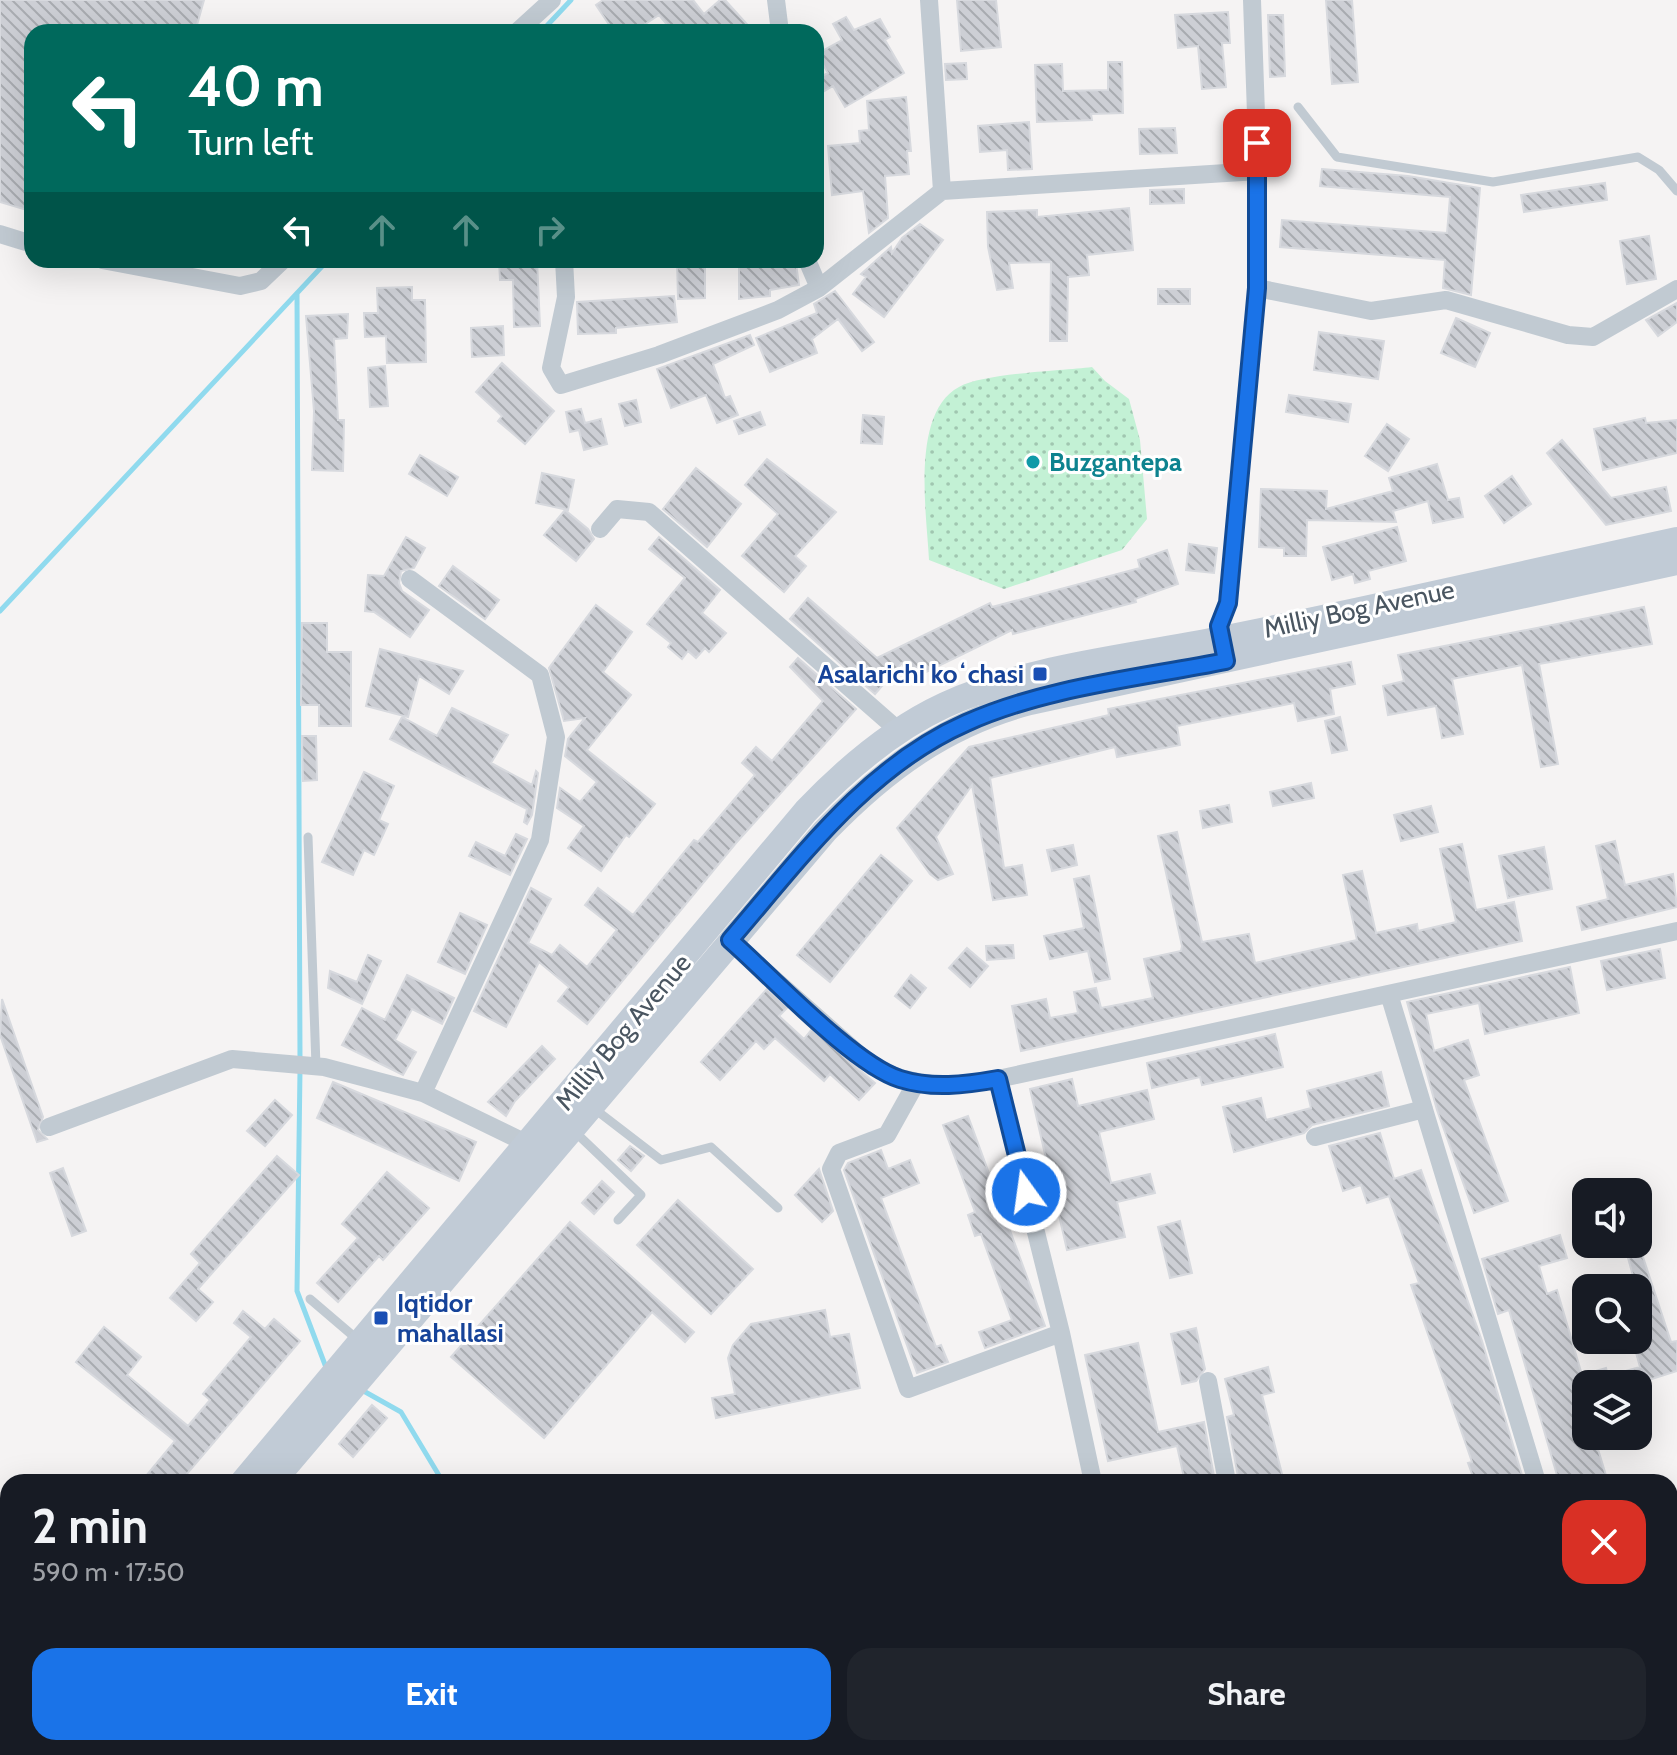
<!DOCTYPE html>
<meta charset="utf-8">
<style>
body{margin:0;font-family:Cabin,sans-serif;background:#20242c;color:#f1f3f6;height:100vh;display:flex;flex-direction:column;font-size:30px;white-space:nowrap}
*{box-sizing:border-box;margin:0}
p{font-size:26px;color:#9ea1a6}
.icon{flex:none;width:44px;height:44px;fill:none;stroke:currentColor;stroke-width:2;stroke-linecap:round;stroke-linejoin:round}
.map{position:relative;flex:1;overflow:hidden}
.sheet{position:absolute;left:0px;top:1474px;width:1678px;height:282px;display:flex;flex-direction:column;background:#171b24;border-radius:24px 24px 0 0;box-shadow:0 8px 32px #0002}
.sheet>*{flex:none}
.guide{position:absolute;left:24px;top:24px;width:800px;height:244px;border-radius:24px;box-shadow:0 8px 32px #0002;background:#00695c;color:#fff;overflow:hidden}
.tools{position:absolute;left:1572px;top:1178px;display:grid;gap:16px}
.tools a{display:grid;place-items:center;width:80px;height:80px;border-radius:16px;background:#171b24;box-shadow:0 8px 32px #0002;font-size:40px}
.pin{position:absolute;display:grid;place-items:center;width:68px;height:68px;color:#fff;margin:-34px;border-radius:16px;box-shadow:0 4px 12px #0006}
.me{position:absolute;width:88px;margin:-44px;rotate:346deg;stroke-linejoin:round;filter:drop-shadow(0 0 6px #0008)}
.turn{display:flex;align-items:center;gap:28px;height:168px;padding:0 32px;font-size:36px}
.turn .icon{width:104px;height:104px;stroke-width:2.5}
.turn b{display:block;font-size:56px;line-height:68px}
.lanes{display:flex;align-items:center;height:76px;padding:0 32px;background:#0003;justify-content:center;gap:40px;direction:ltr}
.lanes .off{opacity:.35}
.round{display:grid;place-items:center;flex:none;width:84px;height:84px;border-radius:24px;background:#20242c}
.summary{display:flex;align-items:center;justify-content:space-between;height:136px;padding:0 32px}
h1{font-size:48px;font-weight:700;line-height:60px}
.action{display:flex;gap:16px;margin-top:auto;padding:16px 32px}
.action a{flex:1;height:92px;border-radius:24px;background:#1a73e8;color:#fff;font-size:32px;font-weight:700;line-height:92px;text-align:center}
.action a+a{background:#20242c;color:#f1f3f6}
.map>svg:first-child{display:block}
.education{fill:#e6e4e5}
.grass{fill:url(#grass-dots)}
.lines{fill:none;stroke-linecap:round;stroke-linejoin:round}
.stream{stroke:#90daee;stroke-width:5}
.building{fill:url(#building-back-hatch);stroke:#d7d9de;stroke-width:2}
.lane{stroke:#c1cad2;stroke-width:9}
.street{stroke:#c1cad2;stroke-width:18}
.secondary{stroke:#c1cbd6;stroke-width:26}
.route-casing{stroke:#114b97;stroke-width:20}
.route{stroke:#1a73e8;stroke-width:14}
.culture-dot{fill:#0f9aa8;stroke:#fff;stroke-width:3}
.transit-dot{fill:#1a4fb4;stroke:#fff;stroke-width:3}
.labels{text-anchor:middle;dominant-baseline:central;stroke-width:6;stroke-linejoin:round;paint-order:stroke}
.culture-label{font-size:26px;font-weight:bold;fill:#0d838f;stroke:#fff;text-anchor:start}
.street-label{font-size:26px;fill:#4a5661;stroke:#fff}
.transit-label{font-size:26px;font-weight:bold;fill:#164399;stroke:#fff;text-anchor:end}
</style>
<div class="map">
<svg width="1677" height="1755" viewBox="0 0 1677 1755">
<defs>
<pattern id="grass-dots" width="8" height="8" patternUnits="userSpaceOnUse" patternTransform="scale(2)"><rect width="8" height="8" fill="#c3f1d5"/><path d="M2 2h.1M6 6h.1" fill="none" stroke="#a0c6b0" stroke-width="1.8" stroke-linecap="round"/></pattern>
<pattern id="building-back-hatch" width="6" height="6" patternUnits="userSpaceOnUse" patternTransform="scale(2)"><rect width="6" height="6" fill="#cdcfd5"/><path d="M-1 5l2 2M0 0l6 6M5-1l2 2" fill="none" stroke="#a8abb0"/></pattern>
</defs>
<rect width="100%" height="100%" fill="#f5f3f3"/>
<path class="education" d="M 92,1748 L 348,1748 L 346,1755 L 86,1755 Z"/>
<path class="grass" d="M 1092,367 L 1105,381 L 1129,399 L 1140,440 L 1147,519 L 1122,550 L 1004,589 L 929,560 C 927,515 910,413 959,387 C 984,373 1061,371 1092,367 Z"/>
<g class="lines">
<path class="stream" d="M 541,32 L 571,0
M 297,293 L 300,1060
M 0,611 L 328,260
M 300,1070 L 297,1291 L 327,1370
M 360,1389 L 401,1412 L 443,1482
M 422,1755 L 423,1748"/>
</g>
<path class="building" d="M 0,0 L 204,0 L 195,32 L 32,32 L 30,211 L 0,202 Z
M 603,0 L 693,0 L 704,14 L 720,0 L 725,0 L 754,32 L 673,32 L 659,15 L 633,32 L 614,32 L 596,5 Z
M 957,0 L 996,0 L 1001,47 L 961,51 Z
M 1326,0 L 1352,0 L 1358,82 L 1332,84 Z
M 1228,12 L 1230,43 L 1222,43 L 1226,87 L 1202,89 L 1198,46 L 1178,48 L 1175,15 Z
M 1268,15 L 1283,15 L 1285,76 L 1270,77 Z
M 846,17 L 854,30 L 880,19 L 890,37 L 885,40 L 904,73 L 845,107 L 833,86 L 816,96 L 816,79 L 828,73 L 817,54 L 842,40 L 833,24 Z
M 1108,62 L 1122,62 L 1123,113 L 1091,114 L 1092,120 L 1037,122 L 1035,65 L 1062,64 L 1063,91 L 1108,90 Z
M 966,63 L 967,79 L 946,80 L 945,64 Z
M 906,97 L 911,151 L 907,151 L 909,174 L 885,176 L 888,218 L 869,233 L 863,191 L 832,195 L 828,146 L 860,143 L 859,131 L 869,130 L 867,101 Z
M 1029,122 L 1032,169 L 1008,170 L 1007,150 L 980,152 L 978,126 Z
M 1175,128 L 1177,153 L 1140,154 L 1139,129 Z
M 1322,169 L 1408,176 L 1480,188 L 1471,295 L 1443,288 L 1445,260 L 1280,247 L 1282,220 L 1447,233 L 1450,197 L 1320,186 Z
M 1605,183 L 1607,200 L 1524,212 L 1521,195 Z
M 1184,189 L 1184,203 L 1150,204 L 1150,190 Z
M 1129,208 L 1133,250 L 1087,255 L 1089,275 L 1068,277 L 1067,341 L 1050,341 L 1051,262 L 1009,263 L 1013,288 L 997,290 L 988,247 L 987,212 L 1037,210 L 1037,217 Z
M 920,224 L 943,240 L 884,317 L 853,294 L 866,277 L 861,274 L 891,247 L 892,253 L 902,238 Z
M 1649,236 L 1656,279 L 1627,284 L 1620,241 Z
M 499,260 L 537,260 L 540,326 L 514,327 L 513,280 L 500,280 Z
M 677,260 L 705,260 L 705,298 L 678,299 Z
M 739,260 L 768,260 L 768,266 L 796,263 L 799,285 L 770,290 L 770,296 L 739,299 Z
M 412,287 L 412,300 L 425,300 L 426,362 L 387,363 L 386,336 L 365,337 L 364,313 L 378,313 L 377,288 Z
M 1158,289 L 1190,289 L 1190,304 L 1158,304 Z
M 835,291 L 874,342 L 862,351 L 838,319 L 812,339 L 817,353 L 770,372 L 756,338 L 817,313 L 814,304 Z
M 674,296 L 677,322 L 616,328 L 616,333 L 578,334 L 577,302 Z
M 1677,303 L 1677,322 L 1658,336 L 1646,320 Z
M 348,314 L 347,338 L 334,339 L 338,420 L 344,420 L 343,471 L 312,470 L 314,411 L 306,316 Z
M 1456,318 L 1490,333 L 1475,367 L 1441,353 Z
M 503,326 L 504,355 L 472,357 L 471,328 Z
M 1319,332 L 1384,341 L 1378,379 L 1314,370 Z
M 750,335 L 754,345 L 713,364 L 725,398 L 730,396 L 738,415 L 717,423 L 706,395 L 671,408 L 657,369 Z
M 502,363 L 554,411 L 525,444 L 498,421 L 502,416 L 476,392 Z
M 385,366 L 388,406 L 370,407 L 368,368 Z
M 1289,395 L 1351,404 L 1348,422 L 1286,412 Z
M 636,400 L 641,422 L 625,426 L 619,404 Z
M 581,409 L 585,423 L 601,419 L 607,444 L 584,450 L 579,430 L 570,432 L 566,412 Z
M 760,412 L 765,425 L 739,434 L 734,421 Z
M 863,415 L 884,417 L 882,444 L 861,443 Z
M 1645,418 L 1646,423 L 1677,420 L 1677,453 L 1603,470 L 1594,429 Z
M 1387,424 L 1409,439 L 1388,471 L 1365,456 Z
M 1562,440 L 1611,498 L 1666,487 L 1671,511 L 1606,525 L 1547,453 Z
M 420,455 L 458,477 L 447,496 L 409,474 Z
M 767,459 L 836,512 L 795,556 L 806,566 L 784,592 L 742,556 L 778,514 L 745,485 Z
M 1437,464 L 1448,500 L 1459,498 L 1463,517 L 1433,523 L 1428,501 L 1393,511 L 1396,522 L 1307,520 L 1306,556 L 1284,556 L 1284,548 L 1259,547 L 1261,489 L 1327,491 L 1326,509 L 1393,491 L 1389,478 Z
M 696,468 L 741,504 L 707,547 L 663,509 Z
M 542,473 L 574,480 L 568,510 L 536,503 Z
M 1512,476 L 1531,504 L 1504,523 L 1485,496 Z
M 565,510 L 588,529 L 594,539 L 576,561 L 544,535 Z
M 1397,527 L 1406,561 L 1368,571 L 1370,579 L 1355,583 L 1353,574 L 1332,580 L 1323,547 Z
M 406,537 L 425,548 L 414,568 L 401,571 L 399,583 L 402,591 L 429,610 L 410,637 L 374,612 L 365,611 L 368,575 L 384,576 Z
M 659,537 L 720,590 L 702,613 L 726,633 L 709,652 L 705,648 L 696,658 L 688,651 L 682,659 L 668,647 L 671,643 L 647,624 L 685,578 L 649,549 Z
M 1189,544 L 1217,548 L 1214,573 L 1186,570 Z
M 1167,550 L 1178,584 L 1135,599 L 1136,602 L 1013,634 L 1012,630 L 910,680 L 902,663 L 875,694 L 790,619 L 808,598 L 877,658 L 990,603 L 992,607 L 1140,568 L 1138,560 Z
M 453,566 L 499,600 L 485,619 L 439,586 Z
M 596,605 L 632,632 L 603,672 L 631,695 L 587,750 L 655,804 L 629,837 L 626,835 L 601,871 L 568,848 L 584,826 L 557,808 L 560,788 L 580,802 L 597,782 L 565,756 L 568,739 L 585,718 L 564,721 L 549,668 Z
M 1644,607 L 1652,644 L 1539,664 L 1558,764 L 1541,767 L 1522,665 L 1452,679 L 1463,734 L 1442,738 L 1436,706 L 1388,715 L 1383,686 L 1404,681 L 1398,655 Z
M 302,623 L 327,623 L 327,652 L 351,652 L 351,726 L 319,726 L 319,705 L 301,705 Z
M 380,649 L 463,671 L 449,694 L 419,676 L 408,717 L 366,706 Z
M 798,658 L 856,709 L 736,843 L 587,1024 L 558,1001 L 569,987 L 539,962 L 506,1027 L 474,1011 L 531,888 L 551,899 L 528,943 L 552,955 L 560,945 L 587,967 L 617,930 L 585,905 L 598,888 L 633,915 L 694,840 L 698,842 L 755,775 L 742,763 L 756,747 L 772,761 L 823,701 L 790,667 Z
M 1351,662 L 1355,684 L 1330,689 L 1334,714 L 1298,721 L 1294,703 L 1177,726 L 1180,745 L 1117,757 L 1115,747 L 990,778 L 1004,868 L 1022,865 L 1027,895 L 993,900 L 972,785 L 936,837 L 953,874 L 938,880 L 930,874 L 897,828 L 969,747 L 1109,715 L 1108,709 Z
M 452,708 L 508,735 L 491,763 L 532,785 L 536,771 L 538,773 L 532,815 L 527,824 L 524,822 L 527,809 L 390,739 L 402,717 L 437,736 Z
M 1340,717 L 1347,750 L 1332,753 L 1325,721 Z
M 302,736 L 316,736 L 317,780 L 303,781 Z
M 364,772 L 394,786 L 379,820 L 388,824 L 374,855 L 364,850 L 353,875 L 322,862 Z
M 1311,783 L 1314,798 L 1273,806 L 1270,792 Z
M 1229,805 L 1232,822 L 1203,828 L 1200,811 Z
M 1431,806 L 1438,832 L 1401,841 L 1394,815 Z
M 1177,832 L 1202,942 L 1249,934 L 1255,963 L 1357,940 L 1343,875 L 1362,871 L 1376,933 L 1417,924 L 1418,931 L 1456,922 L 1440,849 L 1462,844 L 1476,910 L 1514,902 L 1522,941 L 1021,1051 L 1012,1006 L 1046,999 L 1050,1018 L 1078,1013 L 1074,992 L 1096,988 L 1101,1008 L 1153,998 L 1144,959 L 1181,951 L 1182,946 L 1158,836 Z
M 516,834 L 527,839 L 510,875 L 469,856 L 476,842 L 505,856 Z
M 1615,841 L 1625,885 L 1673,874 L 1677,907 L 1582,930 L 1577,907 L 1608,899 L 1596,846 Z
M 1073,845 L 1077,865 L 1052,871 L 1047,850 Z
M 1544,847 L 1552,889 L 1508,898 L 1499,856 Z
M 881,855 L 912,881 L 830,982 L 797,955 Z
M 1089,876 L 1110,979 L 1095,982 L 1088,951 L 1050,959 L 1044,936 L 1084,928 L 1074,879 Z
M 460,913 L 487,925 L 465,974 L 438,962 Z
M 1013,945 L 1014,958 L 987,960 L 986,946 Z
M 967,948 L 988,966 L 970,987 L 949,968 Z
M 1660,949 L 1665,978 L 1607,990 L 1601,961 Z
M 368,955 L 381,961 L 362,1004 L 328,988 L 330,971 L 357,982 Z
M 1570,967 L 1579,1013 L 1485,1034 L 1479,1003 L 1426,1014 L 1434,1051 L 1468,1040 L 1479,1075 L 1464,1080 L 1508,1201 L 1474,1213 L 1437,1110 L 1407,1002 Z
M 407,975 L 454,998 L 442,1024 L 412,1009 L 395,1040 L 416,1052 L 403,1075 L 342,1045 L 362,1008 L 385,1020 Z
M 911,975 L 926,988 L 910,1008 L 895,996 Z
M 767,989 L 788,1007 L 779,1016 L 804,1039 L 812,1029 L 875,1083 L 859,1100 L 830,1074 L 824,1081 L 775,1038 L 764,1049 L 756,1041 L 720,1080 L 701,1062 Z
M 2,999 L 43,1117 L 38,1130 L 47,1139 L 37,1142 L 0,1035 Z
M 1275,1034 L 1283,1067 L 1202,1085 L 1200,1077 L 1152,1088 L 1147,1063 Z
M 542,1046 L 555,1059 L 515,1101 L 506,1116 L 488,1102 Z
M 1381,1072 L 1389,1106 L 1312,1125 L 1304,1133 L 1234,1152 L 1223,1107 L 1261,1098 L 1266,1120 L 1311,1108 L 1307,1091 Z
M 1072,1079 L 1078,1106 L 1147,1090 L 1154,1119 L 1099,1132 L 1111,1183 L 1150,1174 L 1155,1193 L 1117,1202 L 1125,1237 L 1067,1250 L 1030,1089 Z
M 333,1082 L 476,1142 L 459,1181 L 317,1118 Z
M 275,1100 L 292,1115 L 265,1146 L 247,1131 Z
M 968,1116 L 1045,1326 L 985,1348 L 979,1332 L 1012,1320 L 981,1234 L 975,1236 L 968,1215 L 975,1212 L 943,1125 Z
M 1380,1133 L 1394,1179 L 1421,1170 L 1482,1341 L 1524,1482 L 1475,1482 L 1468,1463 L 1472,1462 L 1411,1285 L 1419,1283 L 1389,1196 L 1367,1203 L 1361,1185 L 1343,1191 L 1329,1146 Z
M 630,1146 L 644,1156 L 631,1171 L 618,1160 Z
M 881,1150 L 888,1169 L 910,1160 L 919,1183 L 881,1198 L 936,1347 L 941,1345 L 948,1362 L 917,1373 L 844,1170 L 848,1163 Z
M 277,1156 L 299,1175 L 198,1289 L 213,1302 L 196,1321 L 170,1298 L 200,1263 L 191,1254 Z
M 63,1168 L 86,1231 L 72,1236 L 50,1173 Z
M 819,1169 L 833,1211 L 822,1222 L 795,1195 Z
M 387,1172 L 429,1208 L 383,1260 L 379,1256 L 338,1302 L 317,1283 L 358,1238 L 342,1224 Z
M 602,1181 L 614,1192 L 594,1214 L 582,1203 Z
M 678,1200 L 753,1269 L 711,1314 L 637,1245 Z
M 1180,1221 L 1192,1273 L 1170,1278 L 1158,1227 Z
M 570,1222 L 694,1332 L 685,1342 L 652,1312 L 544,1438 L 451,1357 Z
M 1560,1235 L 1567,1258 L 1539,1266 L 1547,1294 L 1557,1290 L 1582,1375 L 1606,1368 L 1608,1376 L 1640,1367 L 1635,1349 L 1644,1347 L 1638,1321 L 1645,1319 L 1628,1258 L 1642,1254 L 1671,1342 L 1677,1341 L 1677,1371 L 1636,1384 L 1586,1384 L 1586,1436 L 1594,1436 L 1608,1482 L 1559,1482 L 1509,1310 L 1498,1314 L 1482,1259 Z
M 825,1310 L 830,1337 L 849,1334 L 860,1388 L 716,1418 L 712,1398 L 735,1394 L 728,1358 L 733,1345 L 751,1324 Z
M 243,1311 L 265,1329 L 274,1319 L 300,1341 L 180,1482 L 141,1482 L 175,1441 L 76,1362 L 104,1327 L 141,1357 L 127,1375 L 188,1426 L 210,1400 L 203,1394 L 251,1337 L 234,1323 Z
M 1196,1328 L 1205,1369 L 1196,1381 L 1182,1384 L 1171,1334 Z
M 1138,1343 L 1158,1432 L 1204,1422 L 1215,1482 L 1185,1482 L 1177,1446 L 1108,1461 L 1085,1355 Z
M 1268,1367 L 1274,1392 L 1262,1395 L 1284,1482 L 1239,1482 L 1227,1417 L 1234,1415 L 1225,1379 Z
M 372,1405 L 387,1418 L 353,1457 L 339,1444 Z"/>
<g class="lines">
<path class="lane" d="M 1298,107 L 1337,157 L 1493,182 L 1638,157 L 1659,170 L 1677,191
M 308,837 L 316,1066
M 592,1107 L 661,1160 L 711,1147 L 778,1208
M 573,1130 L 641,1195 L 618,1220
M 310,1299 L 358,1340
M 1190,1748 L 1191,1755
M 1231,1748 L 1232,1755"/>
<path class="street" d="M 776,0 L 780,32
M 929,0 L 942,191
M 517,32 L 552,0
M 0,234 L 32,244
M 102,260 L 240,286 L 261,281 L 283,260
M 564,260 L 566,297 L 551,368 L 561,385 L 659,355 L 778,310 L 819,288 L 942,191 L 1258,171
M 807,260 L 819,288
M 1257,288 L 1371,311 L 1446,300 L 1568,335 L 1593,337 L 1677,289
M 600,529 L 617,509 L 649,512 L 899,731
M 410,579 L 540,675 L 556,737 L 540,840 L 423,1093
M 1224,651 L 1219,626 L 1228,603 L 1257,288 L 1258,171 L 1252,0
M 730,940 L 873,1067 C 914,1088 953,1087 998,1079 L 1677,931
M 1389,994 L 1537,1482
M 998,1079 L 1061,1333 L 1093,1482
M 916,1083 L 887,1135 L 839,1153 L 831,1169 L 908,1389 L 1061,1333
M 49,1127 L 232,1059 L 324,1067 L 423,1093 L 528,1144
M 1315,1137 L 1424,1109
M 1208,1381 L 1227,1482
M 1670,1668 L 1677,1667
M 618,1748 L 631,1755
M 1073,1748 L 1086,1755
M 956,1755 L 1014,1748"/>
<path class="secondary" d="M 243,1482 L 806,811 C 846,769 891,730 945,705 C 1031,666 1128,658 1221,639 C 1373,609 1525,573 1677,540
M 272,1482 L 825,831 C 885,769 946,724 1030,702 L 1677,562
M 5,1755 L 11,1748
M 37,1755 L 43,1748"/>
</g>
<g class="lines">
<g class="route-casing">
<path id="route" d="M 1026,1192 L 998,1079 C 965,1085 932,1089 900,1079 C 853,1064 771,976 730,940 C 799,860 866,767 966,723 C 1046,687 1141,678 1226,661 L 1219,626 L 1228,603 L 1257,288 L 1257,143"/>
</g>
<use href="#route" class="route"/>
</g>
<circle class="culture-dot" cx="1033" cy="462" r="8"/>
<g class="transit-dot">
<rect x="1032" y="666" width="16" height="16" rx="4"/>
<rect x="373" y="1310" width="16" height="16" rx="4"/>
</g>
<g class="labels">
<g class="culture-label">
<text x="1049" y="462">Buzgantepa</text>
</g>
<g class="street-label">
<text transform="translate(1359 609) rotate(-12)">Milliy Bog Avenue</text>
<text transform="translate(623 1032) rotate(-50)">Milliy Bog Avenue</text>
</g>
<g class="transit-label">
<text x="1024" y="674">Asalarichi koʻchasi</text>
<text x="397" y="1303" text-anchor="start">Iqtidor<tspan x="397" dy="30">mahallasi</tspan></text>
</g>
</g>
</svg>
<div class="tools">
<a><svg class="icon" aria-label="sound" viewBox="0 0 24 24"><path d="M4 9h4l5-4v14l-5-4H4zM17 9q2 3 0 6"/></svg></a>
<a><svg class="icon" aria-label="search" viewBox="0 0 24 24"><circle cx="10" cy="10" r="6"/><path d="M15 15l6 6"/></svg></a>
<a><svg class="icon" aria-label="layers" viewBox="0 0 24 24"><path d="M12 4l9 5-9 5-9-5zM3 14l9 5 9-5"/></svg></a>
</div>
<div class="pin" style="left:1257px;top:143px;background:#d93025"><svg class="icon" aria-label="arrive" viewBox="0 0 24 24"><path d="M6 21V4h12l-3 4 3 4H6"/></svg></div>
<svg class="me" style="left:1026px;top:1192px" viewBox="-20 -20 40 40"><circle r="17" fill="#1a73e8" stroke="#fff" stroke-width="3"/><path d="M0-11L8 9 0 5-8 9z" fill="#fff"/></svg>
<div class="guide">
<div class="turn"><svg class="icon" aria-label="left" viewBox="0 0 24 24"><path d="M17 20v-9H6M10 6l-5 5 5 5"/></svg><div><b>40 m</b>Turn left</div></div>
<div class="lanes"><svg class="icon" aria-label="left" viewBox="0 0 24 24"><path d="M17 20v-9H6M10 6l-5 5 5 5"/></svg><svg class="icon off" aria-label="ahead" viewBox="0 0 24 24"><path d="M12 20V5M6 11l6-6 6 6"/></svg><svg class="icon off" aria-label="ahead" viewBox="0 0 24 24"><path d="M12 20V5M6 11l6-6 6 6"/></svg><svg class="icon off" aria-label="right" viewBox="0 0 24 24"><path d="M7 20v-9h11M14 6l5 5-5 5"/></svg></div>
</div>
<section class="sheet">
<div class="summary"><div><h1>2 min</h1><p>590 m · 17:50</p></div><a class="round" style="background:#d93025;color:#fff"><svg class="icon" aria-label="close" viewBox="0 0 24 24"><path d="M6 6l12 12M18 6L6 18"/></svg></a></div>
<div class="action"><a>Exit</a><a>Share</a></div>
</section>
</div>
